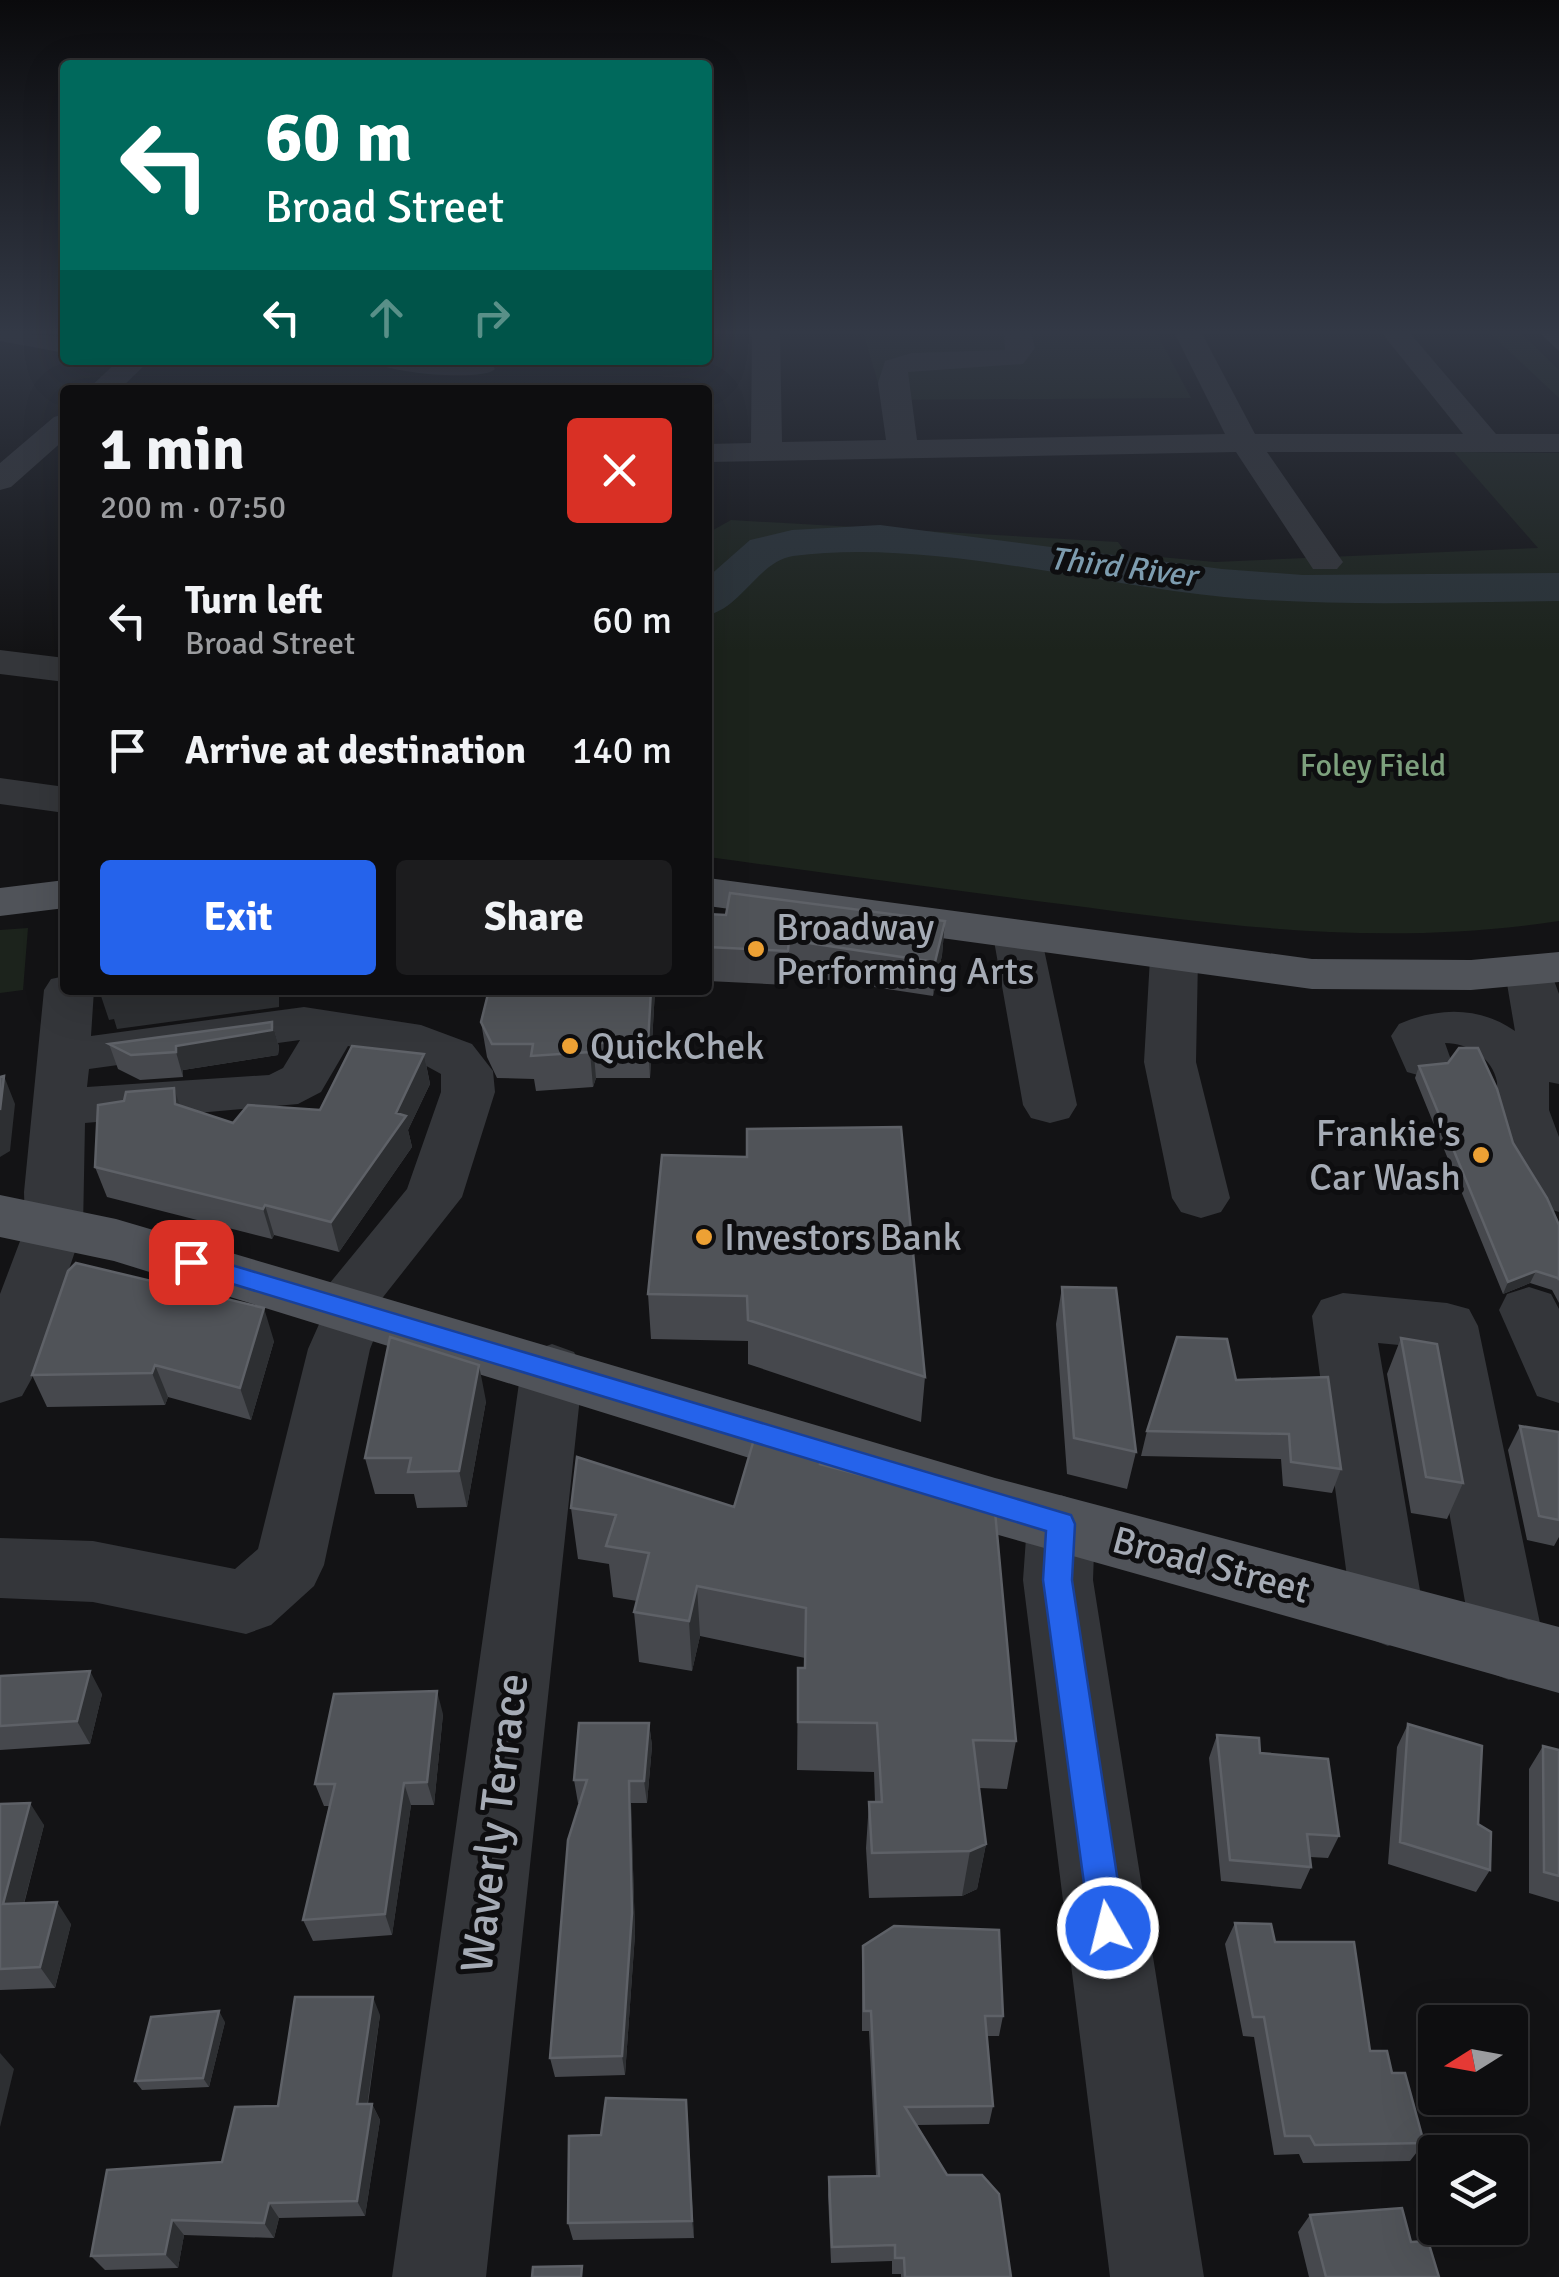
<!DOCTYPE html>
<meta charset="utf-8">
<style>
body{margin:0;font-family:Signika,sans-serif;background:#1c1c1e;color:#f1f3f6;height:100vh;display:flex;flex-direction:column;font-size:38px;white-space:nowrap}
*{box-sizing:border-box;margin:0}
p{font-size:32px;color:#9b9c9f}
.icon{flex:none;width:55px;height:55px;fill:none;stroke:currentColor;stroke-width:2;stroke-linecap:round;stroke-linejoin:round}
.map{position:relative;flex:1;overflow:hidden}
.details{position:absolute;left:60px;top:385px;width:652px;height:610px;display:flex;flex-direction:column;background:#0e0e10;border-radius:10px;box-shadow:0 10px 40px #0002,0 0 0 2px #2e2e30}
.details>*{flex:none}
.banner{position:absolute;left:60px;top:60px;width:652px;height:305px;border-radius:10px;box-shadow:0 10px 40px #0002,0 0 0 2px #2e2e30;background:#00695c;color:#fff;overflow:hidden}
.needle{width:65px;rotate:259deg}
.fabs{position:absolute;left:1418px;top:2005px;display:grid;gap:20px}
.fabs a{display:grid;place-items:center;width:110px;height:110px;border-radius:10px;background:#0e0e10;box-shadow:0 10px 40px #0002,0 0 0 2px #2e2e30;font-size:50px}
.pin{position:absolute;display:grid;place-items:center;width:85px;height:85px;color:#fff;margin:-42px;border-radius:20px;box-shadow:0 5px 15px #0006}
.me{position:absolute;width:110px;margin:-55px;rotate:352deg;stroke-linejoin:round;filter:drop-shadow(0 0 8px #0008)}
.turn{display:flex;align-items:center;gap:35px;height:210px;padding:0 40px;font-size:45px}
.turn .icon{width:130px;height:130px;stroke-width:2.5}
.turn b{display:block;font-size:70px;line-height:85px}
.lanes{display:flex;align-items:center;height:95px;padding:0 40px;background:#0003;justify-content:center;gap:50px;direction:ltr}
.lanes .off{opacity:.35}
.round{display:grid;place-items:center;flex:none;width:105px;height:105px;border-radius:10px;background:#1c1c1e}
.overview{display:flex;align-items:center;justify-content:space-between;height:170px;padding:0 40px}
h1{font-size:60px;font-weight:700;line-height:75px}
.button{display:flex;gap:20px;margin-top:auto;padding:20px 40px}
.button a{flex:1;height:115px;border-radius:10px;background:#2563eb;color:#fff;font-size:40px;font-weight:700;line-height:115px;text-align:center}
.button a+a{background:#1c1c1e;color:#f1f3f6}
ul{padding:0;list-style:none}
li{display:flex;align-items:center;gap:30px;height:130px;padding:0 40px}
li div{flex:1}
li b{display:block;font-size:38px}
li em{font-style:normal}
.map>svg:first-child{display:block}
.green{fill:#1c231c}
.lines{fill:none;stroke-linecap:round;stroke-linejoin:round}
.river{fill:#2a3338;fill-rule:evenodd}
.minor{fill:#34363a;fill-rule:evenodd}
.major{fill:#505359;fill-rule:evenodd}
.wall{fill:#46484d}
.shaded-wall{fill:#2d2f32}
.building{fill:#505358;stroke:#5e6167;stroke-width:2.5}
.route{fill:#2563eb;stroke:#184099;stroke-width:2.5}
.poi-dot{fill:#eda134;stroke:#0e0e10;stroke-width:4}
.labels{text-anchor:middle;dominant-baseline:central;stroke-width:10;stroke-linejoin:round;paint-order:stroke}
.far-water-label{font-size:32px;font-style:italic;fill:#7d9caf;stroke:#0e0e10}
.far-park-label{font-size:32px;fill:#7da07d;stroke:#0e0e10}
.poi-label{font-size:38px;fill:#a5abb5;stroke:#0e0e10;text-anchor:start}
.street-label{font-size:38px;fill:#a5abb5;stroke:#0e0e10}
.near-street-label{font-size:45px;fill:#a5abb5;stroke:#0e0e10}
</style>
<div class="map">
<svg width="1559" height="2277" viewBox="0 0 1559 2277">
<rect width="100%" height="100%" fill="#131315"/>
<path class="green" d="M 808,332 L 1156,332 L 1191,398 L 883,400 L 864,335 Z
M 1489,332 L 1520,332 L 1559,370 L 1559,398 Z
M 1454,452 L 1559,453 L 1559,921 C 1384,947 1234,927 1061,904 C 943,889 825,873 708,857 L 708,533 L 731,520 L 1118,542 L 1127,554 L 1215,562 L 1538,548 Z
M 28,928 L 23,990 L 0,993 L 0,930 Z"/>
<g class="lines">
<path class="river" d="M 880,525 L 1222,569 L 1303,575 L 1559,573 L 1559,601 C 1448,602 1335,607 1224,597 C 1089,584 926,538 793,556 C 759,561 742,607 708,615 L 708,577 L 750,540 L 792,530 Z"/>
<path class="minor" d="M 0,332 L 65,337 L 65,353 L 0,341 Z
M 752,332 L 780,332 L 782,442 L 886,440 L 878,383 L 885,361 L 912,353 L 1005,350 L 1004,332 L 1031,332 L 1035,348 L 1023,364 L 908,372 L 917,440 L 1225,434 L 1174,332 L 1201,332 L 1255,434 L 1463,434 L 1381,332 L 1409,332 L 1496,434 L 1559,434 L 1559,452 L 1267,452 L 1343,562 L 1337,569 L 1313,569 L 1236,452 L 708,462 L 708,444 L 751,443 Z
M 119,360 L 150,360 L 119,390 L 87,390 Z
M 370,360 L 476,360 L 491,363 L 495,369 C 484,382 381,373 370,360 Z
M 65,414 L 65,439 L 11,487 L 0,490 L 0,463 L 54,417 Z
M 0,650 L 65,658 L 65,682 L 0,674 Z
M 0,778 L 65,787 L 65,813 L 0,804 Z
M 1017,921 L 1034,925 L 1041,935 L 1077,1105 L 1069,1118 L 1050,1123 L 1031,1118 L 1023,1105 L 993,935 L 1000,925 Z
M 1174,943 L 1191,948 L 1198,958 L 1196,1062 L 1230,1198 L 1221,1212 L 1201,1218 L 1181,1212 L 1172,1198 L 1144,1062 L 1150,958 L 1157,948 Z
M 1530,957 L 1547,961 L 1559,994 L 1559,1084 L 1549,1082 L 1549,1110 L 1559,1137 L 1559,1212 L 1539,1206 C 1523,1180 1508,1151 1498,1121 C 1493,1107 1498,1096 1497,1082 C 1493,1058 1468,1043 1445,1043 L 1451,1060 L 1443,1072 L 1425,1077 L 1407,1072 L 1391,1036 L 1399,1024 C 1438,1007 1479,1006 1515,1031 L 1505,972 L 1513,961 Z
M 65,976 L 65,990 L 94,990 L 91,1036 L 304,1007 L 421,1025 L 472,1044 L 493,1071 L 495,1092 L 462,1197 L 380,1301 L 385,1311 L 370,1349 L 324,1565 L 314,1586 L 271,1625 L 246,1634 L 93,1602 L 0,1598 L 0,1538 L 93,1541 L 235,1569 L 258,1549 L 308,1349 L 320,1322 L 311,1306 L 407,1189 L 441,1092 L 441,1074 L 410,1057 L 348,1046 L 321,1092 L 298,1104 L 85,1123 L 83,1228 L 32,1378 L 22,1396 L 0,1403 L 0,1294 L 25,1228 L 24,1192 L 44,990 L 51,979 ZM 300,1040 L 283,1068 L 269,1075 L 87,1087 L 89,1069 Z
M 1529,1287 L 1551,1294 L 1559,1309 L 1559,1403 L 1537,1396 L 1499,1310 L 1507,1294 Z
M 1343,1293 L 1447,1303 L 1469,1309 L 1478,1326 L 1545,1647 L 1535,1670 L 1509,1680 L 1483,1670 L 1473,1647 L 1420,1347 L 1378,1343 L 1424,1614 L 1413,1636 L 1388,1646 L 1363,1636 L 1352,1614 L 1312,1316 L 1321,1300 Z
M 552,1344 L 574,1352 L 583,1369 L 486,2277 L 392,2277 L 521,1369 L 530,1352 Z
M 1061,1495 L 1085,1504 L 1095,1524 L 1093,1580 L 1204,2277 L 1110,2277 L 1023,1580 L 1027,1524 L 1037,1504 Z"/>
<path class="major" d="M 708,878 L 1312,959 L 1471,960 L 1559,952 L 1559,982 L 1471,990 L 1312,989 L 708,906 Z
M 65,880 L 65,908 L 0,916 L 0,888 Z
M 0,1195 L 116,1219 L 995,1478 L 1559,1627 L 1559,1693 L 995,1534 L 114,1261 L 0,1237 Z"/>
</g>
<path class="wall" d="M 1539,332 L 1559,332 L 1559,351 Z
M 708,914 L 945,921 L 942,955 L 933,996 L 789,974 L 787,985 L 708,981 Z
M 655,990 L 650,1078 L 596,1078 L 593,1087 L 536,1091 L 534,1079 L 497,1078 L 487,1057 L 481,1022 Z
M 272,1022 L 279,1047 L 278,1055 L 183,1070 L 183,1077 L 140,1080 L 118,1069 L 109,1044 Z
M 424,1054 L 430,1084 L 408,1130 L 412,1147 L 339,1252 L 274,1235 L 272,1239 L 107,1197 L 95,1167 L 180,1106 L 233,1123 L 320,1110 Z
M 1419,1066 L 1513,1143 L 1559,1225 L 1559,1303 L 1552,1290 L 1530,1283 L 1503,1294 L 1415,1078 Z
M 662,1155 L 925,1377 L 921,1422 L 748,1364 L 748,1341 L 651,1339 L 648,1294 Z
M 1062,1287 L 1136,1452 L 1127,1489 L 1067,1474 L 1056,1324 Z
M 1401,1338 L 1463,1483 L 1447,1519 L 1411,1513 L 1387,1374 Z
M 274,1341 L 251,1420 L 168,1397 L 165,1405 L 47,1407 L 32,1375 Z
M 1236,1380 L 1341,1469 L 1332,1493 L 1283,1486 L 1281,1459 L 1141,1456 L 1147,1431 Z
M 486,1401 L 467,1507 L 417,1508 L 414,1494 L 375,1494 L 365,1458 Z
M 1520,1426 L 1559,1432 L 1559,1537 L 1554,1546 L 1527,1540 L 1508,1450 Z
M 822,1465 L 1016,1741 L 1007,1789 L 979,1788 L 986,1844 L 977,1889 L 962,1896 L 869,1898 L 866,1848 L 869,1802 L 875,1802 L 874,1772 L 797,1770 L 798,1668 L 805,1668 L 805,1658 L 700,1636 L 692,1671 L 639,1662 L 634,1612 L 637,1601 L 613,1597 L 609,1564 L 578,1559 L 571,1508 L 734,1507 Z
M 0,1676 L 102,1694 L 90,1744 L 0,1750 Z
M 443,1714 L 434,1805 L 411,1805 L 392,1935 L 313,1941 L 303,1920 L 329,1806 L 324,1806 L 315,1784 Z
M 649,1723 L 652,1746 L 647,1803 L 631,1803 L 635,1934 L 625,2075 L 555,2077 L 550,2058 L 580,1803 L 578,1803 L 574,1780 Z
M 1408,1724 L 1478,1824 L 1490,1870 L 1476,1892 L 1388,1864 L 1397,1747 Z
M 1217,1735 L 1260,1753 L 1339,1836 L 1328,1858 L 1310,1857 L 1311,1867 L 1301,1889 L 1221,1881 L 1209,1758 Z
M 1543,1746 L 1559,1750 L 1559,1902 L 1529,1893 L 1529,1769 Z
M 0,1804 L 44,1825 L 24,1904 L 71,1924 L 55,1988 L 0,1990 Z
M 1235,1923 L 1275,1942 L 1370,2051 L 1392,2073 L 1424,2143 L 1410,2161 L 1303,2163 L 1299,2154 L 1274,2155 L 1254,2037 L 1243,2036 L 1225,1944 Z
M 863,1946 L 1003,2016 L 999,2036 L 987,2036 L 993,2106 L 989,2124 L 917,2125 L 1011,2277 L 901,2277 L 901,2274 L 892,2274 L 892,2261 L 831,2263 L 828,2195 L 829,2177 L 876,2176 L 869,2031 L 862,2031 L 862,1967 Z
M 380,2015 L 368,2104 L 372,2104 L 380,2120 L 365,2216 L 279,2218 L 274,2238 L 184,2235 L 178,2268 L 105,2270 L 91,2256 L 222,2162 L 278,2106 Z
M 225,2022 L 209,2087 L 142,2090 L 135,2081 Z
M 686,2100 L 694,2238 L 573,2240 L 568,2223 L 601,2135 Z
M 1310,2215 L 1411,2242 L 1439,2277 L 1309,2277 L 1298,2232 Z"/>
<path class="shaded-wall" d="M 945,921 L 942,955 L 933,996 L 935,962 Z
M 789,940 L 789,974 L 787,985 L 788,951 Z
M 99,990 L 313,990 L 279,995 L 279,1007 L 117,1029 L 114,1019 L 109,1020 Z
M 651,990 L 655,990 L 650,1078 L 648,1043 Z
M 272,1022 L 279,1047 L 278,1055 L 183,1070 L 183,1077 L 176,1052 L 176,1046 Z
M 593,1043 L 596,1078 L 593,1087 L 590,1052 Z
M 424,1054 L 430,1084 L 408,1130 L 412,1147 L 339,1252 L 331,1222 L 396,1113 Z
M 4,1076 L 15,1104 L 10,1151 L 0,1157 L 0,1110 Z
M 174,1088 L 184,1118 L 175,1104 Z
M 265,1205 L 274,1235 L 272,1239 L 263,1209 Z
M 1536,1271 L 1530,1283 L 1503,1294 L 1508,1282 Z
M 264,1308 L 274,1341 L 251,1420 L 240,1388 Z
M 155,1365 L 168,1397 L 165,1405 L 152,1373 Z
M 479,1365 L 486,1401 L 467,1507 L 459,1471 Z
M 697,1586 L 700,1636 L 692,1671 L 689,1621 Z
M 90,1671 L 102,1694 L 90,1744 L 77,1721 Z
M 437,1691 L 443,1714 L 434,1805 L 427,1782 Z
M 649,1723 L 652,1746 L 647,1803 L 644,1781 Z
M 629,1781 L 631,1803 L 635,1934 L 625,2075 L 622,2056 Z
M 404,1783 L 411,1805 L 392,1935 L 385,1914 Z
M 30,1803 L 44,1825 L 18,1926 L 3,1904 Z
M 986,1844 L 977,1889 L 962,1896 L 970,1851 Z
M 57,1902 L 71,1924 L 55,1988 L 40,1967 Z
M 373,1997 L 380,2015 L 365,2120 L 357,2104 Z
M 219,2011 L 225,2022 L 209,2087 L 203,2078 Z
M 0,2053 L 14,2069 L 0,2127 Z
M 686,2100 L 688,2119 L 694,2238 L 692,2221 Z
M 372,2104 L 380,2120 L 365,2216 L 357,2201 Z
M 269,2203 L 279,2218 L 274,2238 L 264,2223 Z
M 172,2220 L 184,2235 L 178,2268 L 165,2254 Z"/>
<path class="building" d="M 730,893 L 945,921 L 935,962 L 789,940 L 788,951 L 708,947 L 708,914 L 726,915 Z
M 106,990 L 136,990 L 105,994 Z
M 489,990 L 651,990 L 648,1043 L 593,1043 L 590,1052 L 531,1056 L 533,1044 L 492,1044 L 481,1022 Z
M 272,1022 L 272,1030 L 176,1046 L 176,1052 L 131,1055 L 109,1044 Z
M 352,1046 L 424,1054 L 396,1113 L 406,1116 L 331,1222 L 265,1205 L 263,1209 L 95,1167 L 98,1105 L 124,1101 L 126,1092 L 174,1088 L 175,1104 L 233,1123 L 248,1105 L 320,1110 Z
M 1459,1048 L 1478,1048 L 1497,1089 L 1513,1143 L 1547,1198 L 1559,1225 L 1559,1280 L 1558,1278 L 1536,1271 L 1508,1282 L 1419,1066 L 1448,1063 Z
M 4,1076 L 0,1110 L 0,1077 Z
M 901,1127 L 925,1377 L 748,1320 L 747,1296 L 648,1294 L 662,1155 L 747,1157 L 747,1129 Z
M 76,1263 L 264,1308 L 240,1388 L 155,1365 L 152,1373 L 32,1375 L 68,1271 Z
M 1062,1287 L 1116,1288 L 1136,1452 L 1074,1438 Z
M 390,1337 L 479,1365 L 459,1471 L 408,1472 L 411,1458 L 365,1458 Z
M 1177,1337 L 1227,1339 L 1236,1380 L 1328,1377 L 1341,1469 L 1291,1462 L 1289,1434 L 1147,1431 Z
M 1401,1338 L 1437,1344 L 1463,1483 L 1426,1477 Z
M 1520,1426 L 1559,1432 L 1559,1520 L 1539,1516 Z
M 755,1436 L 822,1457 L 820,1464 L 995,1511 L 1016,1741 L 973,1740 L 986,1844 L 970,1851 L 872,1853 L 869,1802 L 882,1802 L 877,1723 L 798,1722 L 798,1668 L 805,1668 L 806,1608 L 697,1586 L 689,1621 L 634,1612 L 649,1553 L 606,1546 L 616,1515 L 571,1508 L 577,1457 L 734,1507 Z
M 90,1671 L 77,1721 L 0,1726 L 0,1676 Z
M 437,1691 L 427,1782 L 404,1783 L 385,1914 L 303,1920 L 335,1784 L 315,1784 L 334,1694 Z
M 579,1723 L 649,1723 L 644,1781 L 629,1781 L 632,1913 L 622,2056 L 550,2058 L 568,1840 L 587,1780 L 574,1780 Z
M 1408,1724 L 1482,1746 L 1478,1824 L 1491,1832 L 1490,1870 L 1400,1842 Z
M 1217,1735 L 1259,1738 L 1260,1753 L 1328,1759 L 1339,1836 L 1307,1834 L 1311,1867 L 1230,1860 Z
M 1543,1746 L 1559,1750 L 1559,1876 L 1544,1872 Z
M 30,1803 L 3,1904 L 57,1902 L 40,1967 L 0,1969 L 0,1804 Z
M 1235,1923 L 1271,1924 L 1275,1942 L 1354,1942 L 1370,2051 L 1387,2051 L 1392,2073 L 1405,2073 L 1424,2143 L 1315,2145 L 1310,2136 L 1285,2136 L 1264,2017 L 1253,2017 Z
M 894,1926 L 999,1930 L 1003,2016 L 985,2016 L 993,2106 L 905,2107 L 947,2175 L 982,2175 L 999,2194 L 1011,2277 L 905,2277 L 904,2258 L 895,2258 L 895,2245 L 832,2247 L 829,2177 L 879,2176 L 871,2011 L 864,2011 L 863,1946 Z
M 295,1997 L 373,1997 L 357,2104 L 372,2104 L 357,2201 L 269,2203 L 264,2223 L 172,2220 L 165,2254 L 91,2256 L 107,2170 L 222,2162 L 235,2107 L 278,2106 Z
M 219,2011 L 203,2078 L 135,2081 L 151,2017 Z
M 606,2098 L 686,2100 L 692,2221 L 568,2223 L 569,2136 L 601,2135 Z
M 1402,2208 L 1411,2242 L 1428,2241 L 1439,2277 L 1326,2277 L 1310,2215 Z
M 582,2266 L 581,2277 L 532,2277 L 533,2267 Z"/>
<linearGradient id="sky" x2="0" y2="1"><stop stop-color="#0a0a0c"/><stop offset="0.51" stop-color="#333946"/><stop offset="1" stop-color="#333946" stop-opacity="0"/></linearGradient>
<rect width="1559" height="651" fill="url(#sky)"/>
<path class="route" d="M 191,1253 L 1071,1515 L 1075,1524 L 1072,1580 L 1125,1928 L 1120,1941 L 1108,1946 L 1095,1941 L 1090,1928 L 1043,1580 L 1046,1531 L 183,1269 L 179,1262 Z"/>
<g class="poi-dot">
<circle cx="756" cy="949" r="10"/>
<circle cx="570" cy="1046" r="10"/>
<circle cx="1481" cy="1155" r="10"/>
<circle cx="704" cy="1237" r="10"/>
</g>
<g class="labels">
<g class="far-water-label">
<text transform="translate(1123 567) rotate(7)">Third River</text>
</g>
<g class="far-park-label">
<text x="1373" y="765">Foley Field</text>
</g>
<g class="poi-label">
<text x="776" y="927">Broadway<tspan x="776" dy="44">Performing Arts</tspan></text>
<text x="590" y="1046">QuickChek</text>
<text x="1461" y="1133" text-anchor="end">Frankie's<tspan x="1461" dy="44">Car Wash</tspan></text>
<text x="724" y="1237">Investors Bank</text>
</g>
<g class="street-label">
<text transform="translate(1211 1565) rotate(15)">Broad Street</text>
</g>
<g class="near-street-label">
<text transform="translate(495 1823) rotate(-83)">Waverly Terrace</text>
</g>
</g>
</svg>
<div class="fabs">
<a><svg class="needle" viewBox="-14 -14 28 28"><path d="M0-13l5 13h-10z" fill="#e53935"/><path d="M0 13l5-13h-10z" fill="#9b9c9f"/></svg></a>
<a><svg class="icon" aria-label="layers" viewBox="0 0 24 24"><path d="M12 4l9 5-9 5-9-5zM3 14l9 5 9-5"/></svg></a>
</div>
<div class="pin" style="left:191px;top:1262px;background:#d93025"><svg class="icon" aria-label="arrive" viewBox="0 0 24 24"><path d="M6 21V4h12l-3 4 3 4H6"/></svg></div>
<svg class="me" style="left:1108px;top:1928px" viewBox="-20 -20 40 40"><circle r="17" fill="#2563eb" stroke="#fff" stroke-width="3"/><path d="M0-11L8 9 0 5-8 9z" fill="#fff"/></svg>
<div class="banner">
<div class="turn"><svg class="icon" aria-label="left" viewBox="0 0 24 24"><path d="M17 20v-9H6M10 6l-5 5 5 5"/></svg><div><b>60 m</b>Broad Street</div></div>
<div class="lanes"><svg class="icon" aria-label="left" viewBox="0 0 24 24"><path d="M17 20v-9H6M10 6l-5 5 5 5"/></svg><svg class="icon off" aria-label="ahead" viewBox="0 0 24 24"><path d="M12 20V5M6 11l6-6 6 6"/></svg><svg class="icon off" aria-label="right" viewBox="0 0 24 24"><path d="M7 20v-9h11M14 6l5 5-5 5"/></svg></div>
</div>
<section class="details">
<div class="overview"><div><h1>1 min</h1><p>200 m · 07:50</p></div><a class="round" style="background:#d93025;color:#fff"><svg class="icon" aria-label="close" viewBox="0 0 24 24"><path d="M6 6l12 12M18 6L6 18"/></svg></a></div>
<ul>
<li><svg class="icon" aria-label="left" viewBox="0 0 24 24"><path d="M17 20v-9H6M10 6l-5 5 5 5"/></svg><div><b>Turn left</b><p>Broad Street</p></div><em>60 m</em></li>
<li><svg class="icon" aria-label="arrive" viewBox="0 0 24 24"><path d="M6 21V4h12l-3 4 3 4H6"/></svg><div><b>Arrive at destination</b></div><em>140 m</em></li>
</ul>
<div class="button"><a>Exit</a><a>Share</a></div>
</section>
</div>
